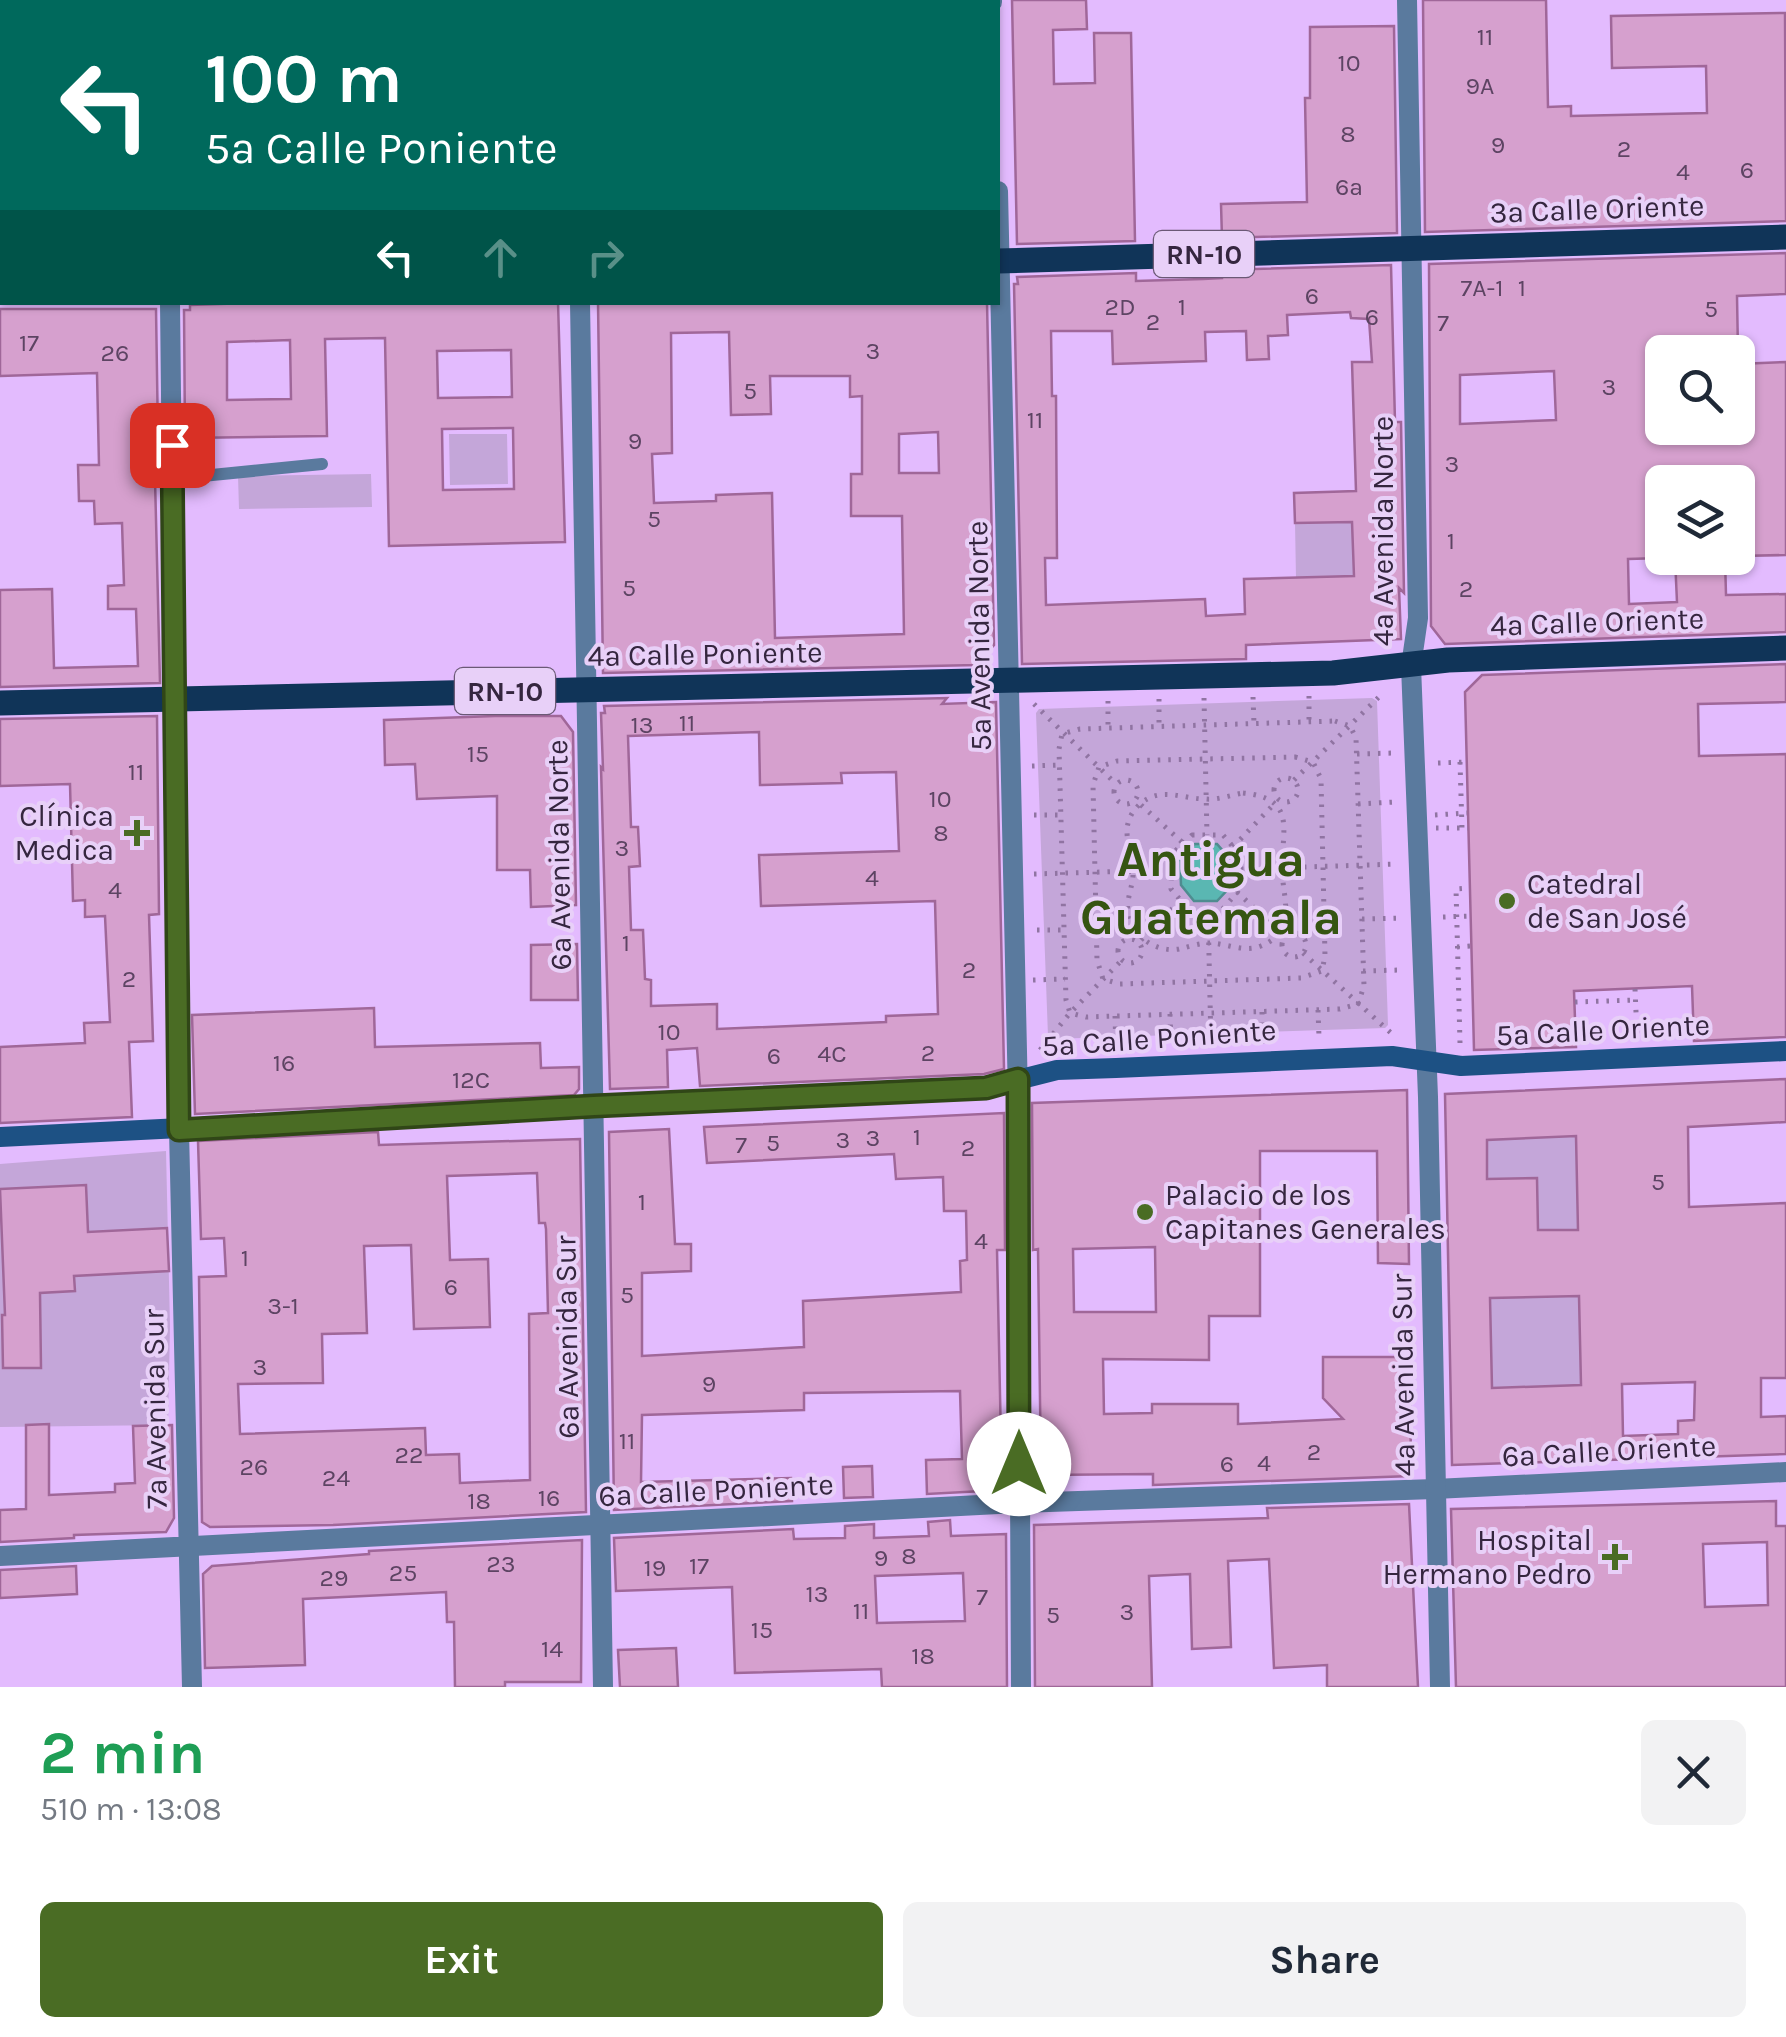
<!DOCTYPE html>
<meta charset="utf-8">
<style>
body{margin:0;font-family:Karla,sans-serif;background:#f2f2f3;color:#1f2937;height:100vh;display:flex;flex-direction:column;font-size:38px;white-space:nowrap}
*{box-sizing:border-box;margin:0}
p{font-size:32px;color:#747a83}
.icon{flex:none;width:55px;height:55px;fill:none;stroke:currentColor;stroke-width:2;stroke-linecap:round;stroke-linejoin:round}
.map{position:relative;height:1687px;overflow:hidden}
.sheet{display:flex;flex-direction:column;background:#fff;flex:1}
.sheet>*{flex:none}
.banner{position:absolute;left:0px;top:0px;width:1000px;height:305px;box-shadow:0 2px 8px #0004;background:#00695c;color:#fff;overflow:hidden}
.fabs{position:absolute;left:1645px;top:335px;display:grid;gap:20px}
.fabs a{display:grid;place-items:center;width:110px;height:110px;border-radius:15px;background:#fff;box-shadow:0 2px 8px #0004;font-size:50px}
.pin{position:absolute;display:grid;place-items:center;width:85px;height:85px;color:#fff;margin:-42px;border-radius:20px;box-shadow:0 5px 15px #0006}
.me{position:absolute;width:110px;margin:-55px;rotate:0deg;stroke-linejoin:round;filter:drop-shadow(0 0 8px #0008)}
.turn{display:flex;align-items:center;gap:35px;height:210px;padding:0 40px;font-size:45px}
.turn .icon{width:130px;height:130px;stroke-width:2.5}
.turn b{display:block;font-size:70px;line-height:85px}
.lanes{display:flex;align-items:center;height:95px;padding:0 40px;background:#0003;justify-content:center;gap:50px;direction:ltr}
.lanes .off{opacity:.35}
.round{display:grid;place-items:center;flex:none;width:105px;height:105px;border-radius:15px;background:#f2f2f3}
.headline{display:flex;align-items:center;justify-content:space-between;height:170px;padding:0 40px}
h1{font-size:60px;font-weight:700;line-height:75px;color:#1e9e55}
.action{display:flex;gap:20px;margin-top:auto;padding:20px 40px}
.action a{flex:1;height:115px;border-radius:15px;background:#4a6c24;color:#fff;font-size:40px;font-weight:700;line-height:115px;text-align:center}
.action a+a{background:#f2f2f3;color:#1f2937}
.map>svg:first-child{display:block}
.green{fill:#c4a6d9}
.water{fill:#5ab7b2;stroke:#4f8c90;stroke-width:2.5}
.building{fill:#d6a0ce;stroke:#a06799;stroke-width:2.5;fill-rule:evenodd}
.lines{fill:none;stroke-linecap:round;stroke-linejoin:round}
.path{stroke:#9074a2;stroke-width:5;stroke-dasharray:2.5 8;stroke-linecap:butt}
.service{stroke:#5a7a9e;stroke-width:12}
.minor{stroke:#5a7a9e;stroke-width:20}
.tertiary{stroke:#5a7a9e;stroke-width:20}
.secondary{stroke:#1d5184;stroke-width:20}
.primary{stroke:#103458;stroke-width:25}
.route-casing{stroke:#304617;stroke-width:25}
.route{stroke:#4a6c24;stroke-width:18}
.poi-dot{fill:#4a6c24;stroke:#e8d0f8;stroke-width:4}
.labels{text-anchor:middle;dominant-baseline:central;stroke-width:8;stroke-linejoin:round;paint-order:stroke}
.number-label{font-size:25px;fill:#5d4463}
.shield{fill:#e8d0f8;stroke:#6b5976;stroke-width:2.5}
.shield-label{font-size:28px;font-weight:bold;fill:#35263f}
.street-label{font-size:30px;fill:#35263f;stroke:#e8d0f8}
.poi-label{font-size:30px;fill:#35263f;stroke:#e8d0f8;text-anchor:end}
.town-label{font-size:50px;font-weight:bold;fill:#365512;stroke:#e8d0f8}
</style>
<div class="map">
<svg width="1786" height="1687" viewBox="0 0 1786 1687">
<rect width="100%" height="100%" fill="#e3bbfe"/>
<path class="green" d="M 449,434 L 507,434 L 508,484 L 450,485 Z
M 371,474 L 372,507 L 239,509 L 238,476 Z
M 1352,522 L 1354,576 L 1296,578 L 1295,523 Z
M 1372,698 L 1377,701 L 1388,1025 L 1385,1028 L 1051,1039 L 1048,1036 L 1036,713 L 1039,709 Z
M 1576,1136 L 1578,1230 L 1489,1232 L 1487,1140 Z
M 166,1151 L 170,1326 L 168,1425 L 0,1427 L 0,1164 Z
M 1579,1296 L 1581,1385 L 1492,1388 L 1490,1298 Z"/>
<path class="water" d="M 1195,844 L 1217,844 L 1231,860 L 1232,885 L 1217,901 L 1194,901 L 1181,885 L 1180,860 Z"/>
<path class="building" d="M 1012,0 L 1086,0 L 1087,29 L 1053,30 L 1054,84 L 1095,83 L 1094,33 L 1131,33 L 1135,241 L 1017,244 Z
M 1423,0 L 1546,0 L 1548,107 L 1571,106 L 1571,116 L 1707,113 L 1706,66 L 1612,68 L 1611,16 L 1785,13 L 1786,221 L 1425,232 Z
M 1394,26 L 1397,233 L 1222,238 L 1221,204 L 1307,202 L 1305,98 L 1310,98 L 1310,27 Z
M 1786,253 L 1786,294 L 1737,296 L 1738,352 L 1662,352 L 1662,428 L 1738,428 L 1738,364 L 1786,362 L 1786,555 L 1738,556 L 1738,482 L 1662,482 L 1662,558 L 1628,559 L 1629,604 L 1677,602 L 1675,558 L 1725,558 L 1726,595 L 1786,594 L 1786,632 L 1445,644 L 1431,626 L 1429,264 ZM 1554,371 L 1556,420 L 1460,424 L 1460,375 Z
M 1391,265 L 1395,422 L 1401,422 L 1404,593 L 1399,588 L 1401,639 L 1246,645 L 1246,659 L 1022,664 L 1014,284 L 1018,284 L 1017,277 L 1136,273 L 1136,281 L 1203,279 L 1222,278 L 1222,270 ZM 1350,312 L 1351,318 L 1369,319 L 1372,362 L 1352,362 L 1356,491 L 1294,493 L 1295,523 L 1352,522 L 1354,576 L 1244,579 L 1245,614 L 1206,616 L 1205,599 L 1046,605 L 1045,558 L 1057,558 L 1056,396 L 1052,396 L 1051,331 L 1112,331 L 1113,364 L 1206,361 L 1205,332 L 1246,331 L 1247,360 L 1269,359 L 1268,336 L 1288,335 L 1287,315 Z
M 278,302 L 558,302 L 565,542 L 389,546 L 385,338 L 325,339 L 327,436 L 185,438 L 184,310 L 190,310 L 190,305 ZM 290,340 L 291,399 L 227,400 L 227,342 ZM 511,350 L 512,397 L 438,398 L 437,351 ZM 513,428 L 514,489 L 443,490 L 442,429 Z
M 598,302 L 987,302 L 994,645 L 977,665 L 603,673 ZM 729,332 L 731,415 L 771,414 L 770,376 L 850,376 L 850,397 L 862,396 L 862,474 L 851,474 L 851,516 L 902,516 L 904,634 L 775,638 L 772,493 L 716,495 L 716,501 L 654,503 L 652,454 L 672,453 L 671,333 ZM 938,432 L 939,473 L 899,473 L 899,434 Z
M 0,309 L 156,309 L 158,438 L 154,438 L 160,683 L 0,687 L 0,590 L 52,589 L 54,668 L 138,666 L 136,609 L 108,609 L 108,586 L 124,585 L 122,523 L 95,524 L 94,501 L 79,501 L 78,465 L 99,465 L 97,373 L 0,376 Z
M 1786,664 L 1786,702 L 1698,704 L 1699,756 L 1786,754 L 1786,1037 L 1694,1041 L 1692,986 L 1574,991 L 1576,1047 L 1474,1050 L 1465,692 L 1482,675 Z
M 947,698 L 942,704 L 996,702 L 1004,1069 L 984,1074 L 700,1086 L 697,1048 L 667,1050 L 668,1087 L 610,1089 L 601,767 L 603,769 L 601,713 L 605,713 L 604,706 ZM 759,732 L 760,785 L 842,783 L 841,773 L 896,772 L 899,851 L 759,855 L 761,906 L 935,901 L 938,1014 L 886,1016 L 886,1022 L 717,1029 L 717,1004 L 651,1006 L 651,980 L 645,979 L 643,930 L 631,930 L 629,867 L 640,866 L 638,827 L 631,827 L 628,736 Z
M 157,716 L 159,914 L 149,915 L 153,1041 L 129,1042 L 132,1117 L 0,1123 L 0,1047 L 85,1043 L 84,1023 L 110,1022 L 105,916 L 85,917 L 85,900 L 73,901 L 70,784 L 0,786 L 0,719 Z
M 495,716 L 561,716 L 573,732 L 576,905 L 531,907 L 530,870 L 497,870 L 497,796 L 417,799 L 415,764 L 385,765 L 384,720 Z
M 577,944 L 578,1000 L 531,1000 L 531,945 Z
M 374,1008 L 375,1047 L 540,1043 L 541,1068 L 579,1067 L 579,1089 L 574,1095 L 195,1114 L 192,1015 Z
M 1786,1079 L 1786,1122 L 1688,1127 L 1689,1207 L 1786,1203 L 1786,1378 L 1761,1378 L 1761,1417 L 1786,1416 L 1786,1454 L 1452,1465 L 1445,1094 ZM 1576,1136 L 1578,1230 L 1538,1230 L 1537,1178 L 1487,1179 L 1487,1140 ZM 1579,1296 L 1581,1385 L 1492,1388 L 1490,1298 ZM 1695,1382 L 1694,1420 L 1678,1421 L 1678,1434 L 1623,1436 L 1622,1384 Z
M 1407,1090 L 1409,1264 L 1378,1263 L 1377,1151 L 1260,1151 L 1260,1316 L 1209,1316 L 1209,1360 L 1103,1359 L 1104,1414 L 1152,1413 L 1152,1404 L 1238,1404 L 1238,1424 L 1343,1419 L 1323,1398 L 1323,1357 L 1410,1357 L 1411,1476 L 1153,1485 L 1153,1474 L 1041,1475 L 1038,1249 L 1033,1250 L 1032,1103 ZM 1155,1247 L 1156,1312 L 1074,1312 L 1073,1249 Z
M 1004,1113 L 1005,1250 L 997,1250 L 1002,1490 L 927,1494 L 926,1460 L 962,1459 L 960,1391 L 804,1393 L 804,1410 L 642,1415 L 641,1482 L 791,1478 L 792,1501 L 614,1510 L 609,1132 L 669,1129 L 675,1244 L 691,1244 L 691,1271 L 642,1273 L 642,1356 L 804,1347 L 803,1301 L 961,1292 L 960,1261 L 967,1260 L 966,1211 L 944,1211 L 943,1177 L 896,1179 L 894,1154 L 707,1163 L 704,1127 Z
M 378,1132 L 379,1145 L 580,1139 L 586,1512 L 333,1525 L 210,1527 L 202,1522 L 199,1277 L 226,1276 L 224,1238 L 201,1239 L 198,1141 ZM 537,1173 L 539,1223 L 545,1223 L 546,1229 L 548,1313 L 529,1314 L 530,1480 L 460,1483 L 459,1454 L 426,1455 L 425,1428 L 240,1434 L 238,1384 L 323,1383 L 322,1334 L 367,1333 L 364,1246 L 411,1245 L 414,1329 L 490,1327 L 488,1259 L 450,1260 L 447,1176 Z
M 86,1185 L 88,1232 L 167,1228 L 169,1271 L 74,1276 L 75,1291 L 40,1293 L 41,1368 L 3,1368 L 2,1315 L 5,1315 L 0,1189 Z
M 49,1424 L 49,1495 L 115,1492 L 115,1484 L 135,1483 L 133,1426 L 172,1425 L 174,1518 L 166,1532 L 74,1535 L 74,1538 L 0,1542 L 0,1510 L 26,1509 L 26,1425 Z
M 872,1466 L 873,1497 L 844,1498 L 843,1467 Z
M 1776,1501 L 1776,1526 L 1786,1526 L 1786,1687 L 1456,1687 L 1451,1509 ZM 1767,1542 L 1768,1605 L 1705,1607 L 1703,1544 Z
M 1409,1504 L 1418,1687 L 1327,1687 L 1327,1665 L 1274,1668 L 1269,1559 L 1228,1561 L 1231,1647 L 1192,1649 L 1190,1574 L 1149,1576 L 1152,1687 L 1035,1687 L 1034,1525 L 1268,1518 L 1267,1508 Z
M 950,1520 L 951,1536 L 1006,1534 L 1007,1687 L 882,1687 L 881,1669 L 735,1673 L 732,1587 L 616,1591 L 614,1538 L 793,1529 L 794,1539 L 845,1538 L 845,1526 L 874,1524 L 874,1538 L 929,1536 L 928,1522 ZM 963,1573 L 965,1621 L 877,1623 L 875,1576 Z
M 582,1540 L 581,1682 L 505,1682 L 505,1687 L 455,1687 L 454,1622 L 447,1622 L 446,1592 L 303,1599 L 305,1665 L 205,1668 L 203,1574 L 212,1566 L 369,1554 L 369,1551 Z
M 76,1566 L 77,1594 L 0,1598 L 0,1570 Z
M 676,1648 L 678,1687 L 620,1687 L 618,1650 Z"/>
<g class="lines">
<path class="path" d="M 1309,696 L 1309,722
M 1253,697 L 1254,724
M 1204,698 L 1207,835
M 1159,699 L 1159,726
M 1108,701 L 1108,728
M 1034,704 L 1116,784
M 1335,721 L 1350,726 L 1356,738 L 1364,986 L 1358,1004 L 1340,1009 L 1086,1017 L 1070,1013 L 1066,1000 L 1059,749 L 1062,734 L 1080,729 Z
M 1357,754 L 1394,753
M 1295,757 L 1313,762 L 1321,779 L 1325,956 L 1322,971 L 1301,978 L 1120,984 L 1103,979 L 1097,960 L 1093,785 L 1099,767 L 1117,761 Z
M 1460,762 L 1462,828
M 1438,763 L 1466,762
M 1032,766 L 1059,765
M1274 790a12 12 0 1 1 24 0a12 12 0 1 1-24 0Z
M1114 792a12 12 0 1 1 24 0a12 12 0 1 1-24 0Z
M 1294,780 L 1384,692
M 1243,793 C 1295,798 1283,827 1282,865 C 1281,895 1300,930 1261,946 C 1244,953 1226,943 1209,943 C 1199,943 1188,947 1179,949 C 1156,953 1132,936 1128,913 C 1126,901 1132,888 1133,876 C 1134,850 1115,827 1140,804 C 1161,786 1182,799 1206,799 C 1218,800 1231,795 1243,793 Z
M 1358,804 L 1395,802
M 1141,805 L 1183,843
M 1034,815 L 1061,815
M 1435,815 L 1467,813
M 1436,828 L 1468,828
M 1192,835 L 1223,835 L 1241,856 L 1240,889 L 1221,911 L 1189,910 L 1171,889 L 1172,854 Z
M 1233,847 L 1276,802
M 1241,869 L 1398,864
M 1034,874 L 1171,870
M 1237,892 L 1279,931
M 1208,911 L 1211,1043
M 1443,917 L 1470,916
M 1362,919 L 1402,918
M 1037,930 L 1064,930
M1282 945a12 12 0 1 1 24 0a12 12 0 1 1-24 0Z
M1118 951a12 12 0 1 1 24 0a12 12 0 1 1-24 0Z
M 1141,940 L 1181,900
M 1457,947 L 1471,946
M 1303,953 L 1391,1033
M 1363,971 L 1400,970
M 1033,980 L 1065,979
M 1635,989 L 1637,1035
M 1575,1002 L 1636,1000
M 1318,1010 L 1319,1037
M 1262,1012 L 1262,1044
M 1170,1014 L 1171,1045
M 1115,1016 L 1116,1048
M 1460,1043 L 1456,889 L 1470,888
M 1040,1050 L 1070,1013 L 1122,960"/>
<path class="service" d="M 172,479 L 322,464"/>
<path class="minor" d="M 165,0 L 165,2
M 575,0 L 575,2
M 992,0 L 992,2
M 998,191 L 1018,1097 L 1021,1687
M 0,202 L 2,257
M 170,302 L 179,1130 L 192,1687
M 580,302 L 603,1687
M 0,1556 L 1019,1503 L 1435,1489 L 1786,1472"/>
<path class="tertiary" d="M 1407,0 L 1418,618 L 1411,666 L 1428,1097 L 1440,1687"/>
<path class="secondary" d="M 0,1137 L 986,1088 L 1057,1070 L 1116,1068 L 1392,1056 L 1461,1066 L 1786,1051"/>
<path class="primary" d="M 998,261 L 1786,237
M 0,287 L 2,287
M 0,703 L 1333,673 L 1448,660 L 1786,648"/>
</g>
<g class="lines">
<g class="route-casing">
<path id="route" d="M 172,445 L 179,1130 L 594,1106 L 986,1088 L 1018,1079 L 1019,1464"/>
</g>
<use href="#route" class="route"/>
</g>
<g class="poi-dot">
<path d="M132 818h10v10h10v10h-10v10h-10v-10h-10v-10h10z"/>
<circle cx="1507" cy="901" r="10"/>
<circle cx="1145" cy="1212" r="10"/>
<path d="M1610 1542h10v10h10v10h-10v10h-10v-10h-10v-10h10z"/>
</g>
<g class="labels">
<g class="number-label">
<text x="1485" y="36">11</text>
<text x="1349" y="62">10</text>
<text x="1480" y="85">9A</text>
<text x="1348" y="133">8</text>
<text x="1498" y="144">9</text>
<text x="1624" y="148">2</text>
<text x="1747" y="169">6</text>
<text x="1683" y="171">4</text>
<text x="1349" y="186">6a</text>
<text x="1482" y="287">7A-1</text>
<text x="1522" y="287">1</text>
<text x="1312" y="295">6</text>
<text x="1120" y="306">2D</text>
<text x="1182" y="306">1</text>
<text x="1711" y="308">5</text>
<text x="1372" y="316">6</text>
<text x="1153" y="321">2</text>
<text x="1443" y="322">7</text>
<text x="29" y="342">17</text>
<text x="873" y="350">3</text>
<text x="115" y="352">26</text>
<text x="1609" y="386">3</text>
<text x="750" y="390">5</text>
<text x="1035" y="419">11</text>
<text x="635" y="440">9</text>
<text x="1452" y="463">3</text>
<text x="654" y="518">5</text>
<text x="1451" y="540">1</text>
<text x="629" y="587">5</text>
<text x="1466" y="588">2</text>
<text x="687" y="722">11</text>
<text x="642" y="724">13</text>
<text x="478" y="753">15</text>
<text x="136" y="771">11</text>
<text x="940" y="798">10</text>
<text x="941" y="832">8</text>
<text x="622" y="847">3</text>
<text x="872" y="877">4</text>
<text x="115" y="889">4</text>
<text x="626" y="942">1</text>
<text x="969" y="969">2</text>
<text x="129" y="978">2</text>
<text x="669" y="1031">10</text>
<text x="928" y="1052">2</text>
<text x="832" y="1053">4C</text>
<text x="774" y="1055">6</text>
<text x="284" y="1062">16</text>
<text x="471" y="1079">12C</text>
<text x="917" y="1136">1</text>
<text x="873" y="1137">3</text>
<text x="843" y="1139">3</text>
<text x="773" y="1142">5</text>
<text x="741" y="1144">7</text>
<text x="968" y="1147">2</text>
<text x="1658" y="1181">5</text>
<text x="642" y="1201">1</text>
<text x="981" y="1240">4</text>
<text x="245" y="1257">1</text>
<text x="451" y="1286">6</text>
<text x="627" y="1294">5</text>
<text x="283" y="1305">3-1</text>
<text x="260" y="1366">3</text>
<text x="709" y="1383">9</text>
<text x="627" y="1440">11</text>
<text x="1314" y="1451">2</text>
<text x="409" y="1454">22</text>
<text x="1264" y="1462">4</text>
<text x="1227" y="1463">6</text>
<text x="254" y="1466">26</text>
<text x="336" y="1477">24</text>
<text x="549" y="1497">16</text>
<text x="479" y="1500">18</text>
<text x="909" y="1555">8</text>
<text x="881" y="1557">9</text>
<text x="501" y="1563">23</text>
<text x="699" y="1565">17</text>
<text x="655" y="1567">19</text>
<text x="403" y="1572">25</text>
<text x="334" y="1577">29</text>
<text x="817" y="1593">13</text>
<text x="982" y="1596">7</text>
<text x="861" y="1610">11</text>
<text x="1127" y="1611">3</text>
<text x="1053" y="1614">5</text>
<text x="762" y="1629">15</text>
<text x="552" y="1648">14</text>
<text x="923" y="1655">18</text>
</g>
<g class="shield">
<rect x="1154" y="231" width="100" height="46" rx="8"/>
<rect x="455" y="668" width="100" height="46" rx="8"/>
</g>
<g class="shield-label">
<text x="1204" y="254">RN-10</text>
<text x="505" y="691">RN-10</text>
</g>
<g class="street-label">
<text transform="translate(1597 209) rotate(-2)">3a Calle Oriente</text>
<text transform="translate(1383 531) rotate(-90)">4a Avenida Norte</text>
<text transform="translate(1597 622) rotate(-2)">4a Calle Oriente</text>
<text transform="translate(979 636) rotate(-91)">5a Avenida Norte</text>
<text transform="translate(705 654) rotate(-1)">4a Calle Poniente</text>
<text transform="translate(559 855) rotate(-91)">6a Avenida Norte</text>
<text transform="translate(1603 1030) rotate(-3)">5a Calle Oriente</text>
<text transform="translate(1159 1038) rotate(-4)">5a Calle Poniente</text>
<text transform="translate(567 1337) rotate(-91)">6a Avenida Sur</text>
<text transform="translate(1403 1375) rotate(-91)">4a Avenida Sur</text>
<text transform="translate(155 1409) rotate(-91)">7a Avenida Sur</text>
<text transform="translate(1609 1451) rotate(-3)">6a Calle Oriente</text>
<text transform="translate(716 1490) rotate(-3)">6a Calle Poniente</text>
</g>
<g class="poi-label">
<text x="114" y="816">Clínica<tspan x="114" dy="34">Medica</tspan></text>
<text x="1527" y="884" text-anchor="start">Catedral<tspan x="1527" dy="34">de San José</tspan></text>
<text x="1165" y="1195" text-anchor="start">Palacio de los<tspan x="1165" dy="34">Capitanes Generales</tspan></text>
<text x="1592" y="1540">Hospital<tspan x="1592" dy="34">Hermano Pedro</tspan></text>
</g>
<g class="town-label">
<text x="1211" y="859">Antigua<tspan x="1211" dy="58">Guatemala</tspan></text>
</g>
</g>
</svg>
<div class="fabs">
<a><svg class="icon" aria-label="search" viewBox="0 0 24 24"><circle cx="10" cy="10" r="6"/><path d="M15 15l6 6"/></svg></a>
<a><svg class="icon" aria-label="layers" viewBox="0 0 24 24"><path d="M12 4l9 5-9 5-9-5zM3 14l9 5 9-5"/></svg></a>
</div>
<div class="pin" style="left:172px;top:445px;background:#d93025"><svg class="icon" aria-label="arrive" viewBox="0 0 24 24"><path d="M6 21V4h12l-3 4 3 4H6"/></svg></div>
<svg class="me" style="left:1019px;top:1464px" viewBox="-20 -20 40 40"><circle r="19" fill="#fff"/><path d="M0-13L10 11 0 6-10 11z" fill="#4a6c24"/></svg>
<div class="banner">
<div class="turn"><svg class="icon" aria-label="left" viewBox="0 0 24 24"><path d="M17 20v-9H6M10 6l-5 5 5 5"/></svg><div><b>100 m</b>5a Calle Poniente</div></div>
<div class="lanes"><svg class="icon" aria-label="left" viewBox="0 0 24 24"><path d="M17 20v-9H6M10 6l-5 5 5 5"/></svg><svg class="icon off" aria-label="ahead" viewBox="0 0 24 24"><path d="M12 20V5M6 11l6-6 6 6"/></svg><svg class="icon off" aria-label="right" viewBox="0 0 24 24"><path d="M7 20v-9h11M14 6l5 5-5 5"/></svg></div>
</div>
</div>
<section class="sheet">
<div class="headline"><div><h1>2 min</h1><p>510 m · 13:08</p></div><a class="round"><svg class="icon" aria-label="close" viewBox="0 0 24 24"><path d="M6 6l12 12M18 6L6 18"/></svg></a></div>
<div class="action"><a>Exit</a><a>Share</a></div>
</section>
